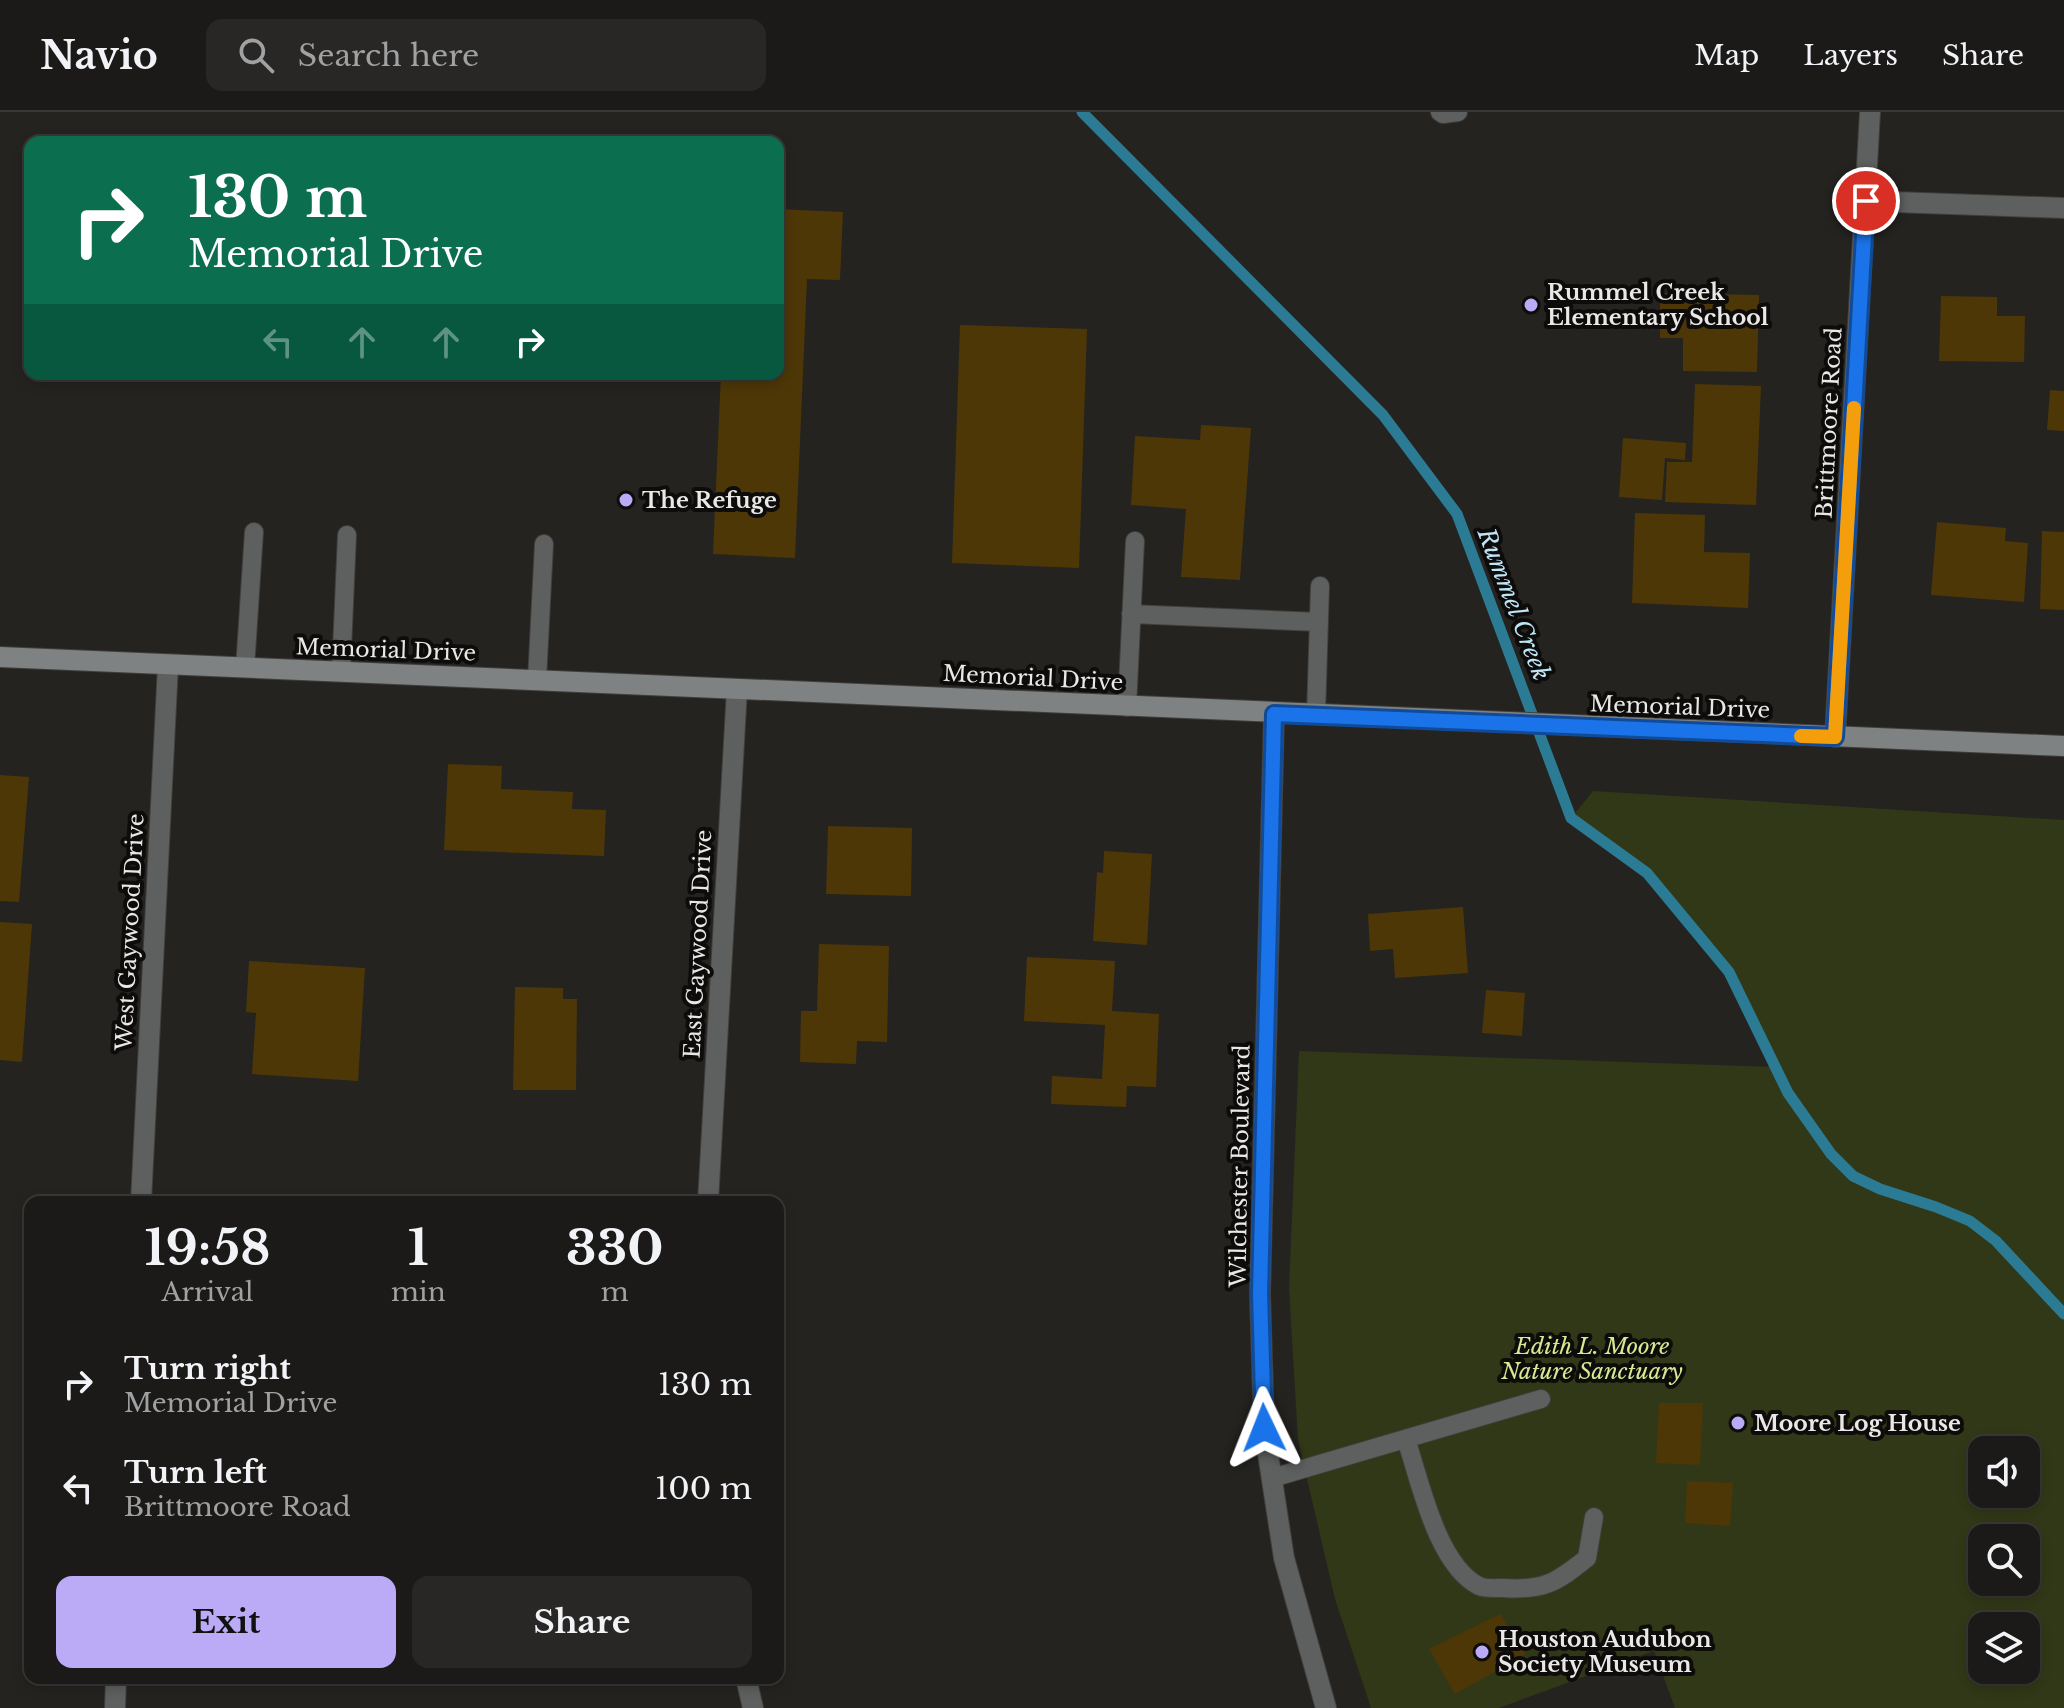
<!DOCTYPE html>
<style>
body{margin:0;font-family:"Libre Baskerville",serif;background:#282725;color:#f1f3f6;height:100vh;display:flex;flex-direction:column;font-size:30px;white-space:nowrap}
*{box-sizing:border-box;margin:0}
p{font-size:26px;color:#a0a1a2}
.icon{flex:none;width:44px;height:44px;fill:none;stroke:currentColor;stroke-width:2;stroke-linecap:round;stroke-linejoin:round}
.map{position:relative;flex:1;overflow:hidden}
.panel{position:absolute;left:24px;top:1084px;width:760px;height:488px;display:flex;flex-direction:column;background:#1b1a18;border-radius:16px;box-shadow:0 4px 12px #0003,0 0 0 2px #393837}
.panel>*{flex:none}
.banner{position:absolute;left:24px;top:24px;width:760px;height:244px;border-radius:16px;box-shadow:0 4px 12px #0003,0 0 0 2px #393837;background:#0b6e4f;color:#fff;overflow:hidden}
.tools{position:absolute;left:1968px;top:1324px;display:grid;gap:16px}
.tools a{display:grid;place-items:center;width:72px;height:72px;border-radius:16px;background:#1b1a18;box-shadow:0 4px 12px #0003,0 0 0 2px #393837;font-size:40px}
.pin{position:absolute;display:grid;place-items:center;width:68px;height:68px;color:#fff;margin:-34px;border:4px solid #fff;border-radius:50%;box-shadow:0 2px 8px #0007}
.me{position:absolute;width:88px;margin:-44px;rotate:358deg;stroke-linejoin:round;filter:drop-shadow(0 0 6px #0008)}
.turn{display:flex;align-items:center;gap:28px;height:168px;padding:0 32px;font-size:36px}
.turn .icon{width:104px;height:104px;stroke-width:2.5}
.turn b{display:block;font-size:56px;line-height:68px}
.lanes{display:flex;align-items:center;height:76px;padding:0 32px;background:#0003;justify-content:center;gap:40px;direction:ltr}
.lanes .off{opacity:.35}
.eta{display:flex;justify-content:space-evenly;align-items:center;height:136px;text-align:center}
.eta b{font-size:48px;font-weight:700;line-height:56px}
.primary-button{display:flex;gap:16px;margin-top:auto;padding:16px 32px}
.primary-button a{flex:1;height:92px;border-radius:16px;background:#bbaaf6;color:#111;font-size:32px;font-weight:700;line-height:92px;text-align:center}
.primary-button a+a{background:#282725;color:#f1f3f6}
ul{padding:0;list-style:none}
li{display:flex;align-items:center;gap:24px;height:104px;padding:0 32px}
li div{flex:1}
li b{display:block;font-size:30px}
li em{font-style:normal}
header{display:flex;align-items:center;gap:48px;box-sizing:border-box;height:112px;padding:0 40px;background:#1b1a18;border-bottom:2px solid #393837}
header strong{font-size:38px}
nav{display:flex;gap:44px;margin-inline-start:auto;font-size:28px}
.search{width:560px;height:72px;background:#282725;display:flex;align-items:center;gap:20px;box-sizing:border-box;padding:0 28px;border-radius:16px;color:#a0a1a2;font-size:30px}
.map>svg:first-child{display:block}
.green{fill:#313817;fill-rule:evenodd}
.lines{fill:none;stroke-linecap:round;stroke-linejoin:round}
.stream{stroke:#2b7b94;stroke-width:11}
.building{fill:#4d3707}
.service-casing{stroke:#403f3c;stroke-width:20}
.minor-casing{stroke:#403f3c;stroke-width:22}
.tertiary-casing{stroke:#403f3c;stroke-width:22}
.secondary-casing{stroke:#403f3c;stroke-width:22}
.service{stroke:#5e6060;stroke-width:18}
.minor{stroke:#5e6060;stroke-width:20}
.tertiary{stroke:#5e6060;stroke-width:20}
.secondary{stroke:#7f8283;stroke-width:20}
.route-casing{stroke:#114b97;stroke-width:20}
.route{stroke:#1a73e8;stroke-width:14}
.slow{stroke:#f59e0b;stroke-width:14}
.poi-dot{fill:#bbaaf6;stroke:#0d0c0b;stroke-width:3}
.labels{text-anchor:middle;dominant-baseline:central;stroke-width:8;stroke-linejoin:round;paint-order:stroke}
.poi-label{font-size:22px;font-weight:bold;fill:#e9e8e6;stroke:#0d0c0b;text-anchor:start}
.street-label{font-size:22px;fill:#e9e8e6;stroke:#0d0c0b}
.park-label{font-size:22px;font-style:italic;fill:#d5ea91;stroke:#0d0c0b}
.water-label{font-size:24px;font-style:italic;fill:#bfe6f6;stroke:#0d0c0b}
</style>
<header>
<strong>Navio</strong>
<div class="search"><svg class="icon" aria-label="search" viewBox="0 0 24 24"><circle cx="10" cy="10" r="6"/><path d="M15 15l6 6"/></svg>Search here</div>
<nav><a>Map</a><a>Layers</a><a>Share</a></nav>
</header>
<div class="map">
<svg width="2064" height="1596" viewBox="0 0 2064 1596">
<rect width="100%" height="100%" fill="#242320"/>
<path class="green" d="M 1593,679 L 2064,708 L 2064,1596 L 1675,1596 L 1654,1539 L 1499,1596 L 1371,1596 L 1335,1487 L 1298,1328 L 1289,1176 L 1299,939 L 1774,955 L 1729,860 L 1647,761 L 1571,706 ZM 1982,1338 L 2026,1338 L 2026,1382 L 1982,1382 ZM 1982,1426 L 2026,1426 L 2026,1470 L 1982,1470 ZM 1982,1514 L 2026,1514 L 2026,1558 L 1982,1558 Z"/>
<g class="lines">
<path class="stream" d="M 1082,0 L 1383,303 L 1457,402 L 1571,706 L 1647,761 L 1729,860 L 1788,981 L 1831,1042 L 1853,1064 L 1880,1077 L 1936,1095 L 1970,1109 L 1996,1129 L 2064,1202"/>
</g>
<path class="building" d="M 778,97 L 843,100 L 840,168 L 807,167 L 795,446 L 713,442 L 721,262 L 778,262 Z
M 1660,181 L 1759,183 L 1757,260 L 1683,259 L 1683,226 L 1660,226 Z
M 1941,184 L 1997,185 L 1997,204 L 2025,204 L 2024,250 L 1939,249 Z
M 960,213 L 1087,217 L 1079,456 L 952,451 Z
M 1695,272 L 1761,274 L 1756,393 L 1665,390 L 1667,350 L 1692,350 Z
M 2050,278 L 2064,279 L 2064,319 L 2047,318 Z
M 1201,313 L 1251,316 L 1240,468 L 1181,465 L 1186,397 L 1131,393 L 1135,324 L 1200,328 Z
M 1623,326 L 1686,331 L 1685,348 L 1665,346 L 1662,388 L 1619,385 Z
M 1635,401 L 1705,403 L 1704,440 L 1750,441 L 1748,496 L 1632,491 Z
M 1937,410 L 2006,416 L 2005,429 L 2028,431 L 2024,490 L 1931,483 Z
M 2042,419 L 2064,420 L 2064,498 L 2040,497 Z
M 448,652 L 502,654 L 501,677 L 573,680 L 572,697 L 606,698 L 604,744 L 444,738 Z
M 0,663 L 29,665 L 19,790 L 0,789 Z
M 828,714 L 912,716 L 911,784 L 826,782 Z
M 1104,739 L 1152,742 L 1147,833 L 1093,829 L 1097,760 L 1103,761 Z
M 1463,795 L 1468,861 L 1395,866 L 1393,837 L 1370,839 L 1368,802 Z
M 0,810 L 32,812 L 22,950 L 0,948 Z
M 819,832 L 889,834 L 887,930 L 857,929 L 856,952 L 800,950 L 801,899 L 817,899 Z
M 1027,845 L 1115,849 L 1112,899 L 1159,902 L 1156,975 L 1127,974 L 1126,995 L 1051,992 L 1052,964 L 1102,967 L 1105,913 L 1024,909 Z
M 249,849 L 365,856 L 358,969 L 252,962 L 256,901 L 246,900 Z
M 515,875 L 563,876 L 563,887 L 577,887 L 576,978 L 513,978 Z
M 1486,878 L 1525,881 L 1522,924 L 1482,921 Z
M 1659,1291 L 1703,1291 L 1700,1353 L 1656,1351 Z
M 1687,1369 L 1733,1371 L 1730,1414 L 1685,1411 Z
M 1500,1502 L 1526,1542 L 1455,1582 L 1429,1537 Z"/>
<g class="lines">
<g class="service-casing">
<path id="service" d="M 1440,0 L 1443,2 L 1458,0
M 1131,502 L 1319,510
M 245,556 L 254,420
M 341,560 L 347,423
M 537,568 L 544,432
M 1127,595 L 1135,429
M 1316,603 L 1320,474
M 1406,1327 C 1420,1369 1437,1453 1479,1474 C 1485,1477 1496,1476 1503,1476 C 1544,1479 1557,1470 1587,1446 L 1594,1405
M 1272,1366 L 1541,1287"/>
</g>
<g class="minor-casing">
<path id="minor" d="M 1866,89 L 2064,96
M 1274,602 L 1260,1182 L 1264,1316 L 1284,1446 L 1326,1596
M 141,1090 L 168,553
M 708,1090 L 737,577
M 746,1566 L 753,1596
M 115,1596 L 116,1566"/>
</g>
<g class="tertiary-casing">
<path id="tertiary" d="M 1835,625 L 1870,0"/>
</g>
<g class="secondary-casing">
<path id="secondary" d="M 0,545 L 2064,634"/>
</g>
<use href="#service" class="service"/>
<use href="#minor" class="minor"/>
<use href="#tertiary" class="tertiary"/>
<use href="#secondary" class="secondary"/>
</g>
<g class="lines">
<g class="route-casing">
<path id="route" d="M 1264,1316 L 1260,1182 L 1274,602 L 1835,625 L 1866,89"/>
</g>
<use href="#route" class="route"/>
<path class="slow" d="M 1801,624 L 1835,625 L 1854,296"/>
</g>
<g class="poi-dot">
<circle cx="1531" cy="193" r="8"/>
<circle cx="626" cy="388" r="8"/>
<circle cx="1738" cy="1311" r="8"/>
<circle cx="1482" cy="1540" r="8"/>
</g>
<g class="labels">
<g class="poi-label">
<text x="1547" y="180">Rummel Creek<tspan x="1547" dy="25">Elementary School</tspan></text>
<text x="642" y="388">The Refuge</text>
<text x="1754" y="1311">Moore Log House</text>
<text x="1498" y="1527">Houston Audubon<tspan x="1498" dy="25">Society Museum</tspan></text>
</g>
<g class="street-label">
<text transform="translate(1829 311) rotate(-87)">Brittmoore Road</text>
<text transform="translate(386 538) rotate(2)">Memorial Drive</text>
<text transform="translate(1033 566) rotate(3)">Memorial Drive</text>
<text transform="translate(1680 595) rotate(2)">Memorial Drive</text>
<text transform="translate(130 820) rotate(-87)">West Gaywood Drive</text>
<text transform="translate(698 832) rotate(-87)">East Gaywood Drive</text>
<text transform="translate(1240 1054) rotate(-89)">Wilchester Boulevard</text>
</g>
<g class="park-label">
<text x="1592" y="1234">Edith L. Moore<tspan x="1592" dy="25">Nature Sanctuary</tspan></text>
</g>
<g class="water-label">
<text transform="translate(1514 492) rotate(69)">Rummel Creek</text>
</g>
</g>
</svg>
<div class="tools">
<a><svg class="icon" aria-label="sound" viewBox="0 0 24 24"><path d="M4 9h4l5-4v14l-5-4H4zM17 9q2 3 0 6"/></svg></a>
<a><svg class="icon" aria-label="search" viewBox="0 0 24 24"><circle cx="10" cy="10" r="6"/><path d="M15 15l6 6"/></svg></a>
<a><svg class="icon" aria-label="layers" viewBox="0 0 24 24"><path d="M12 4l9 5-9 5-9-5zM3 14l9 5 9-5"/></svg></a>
</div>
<div class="pin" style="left:1866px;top:89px;background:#d93025"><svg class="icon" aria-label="arrive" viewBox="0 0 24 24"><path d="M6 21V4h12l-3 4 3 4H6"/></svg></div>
<svg class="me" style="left:1264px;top:1316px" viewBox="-20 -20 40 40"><path d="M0-17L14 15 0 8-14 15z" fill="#1a73e8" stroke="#fff" stroke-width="4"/></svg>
<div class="banner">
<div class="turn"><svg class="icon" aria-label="right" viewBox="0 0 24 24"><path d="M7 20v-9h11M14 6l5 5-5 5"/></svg><div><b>130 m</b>Memorial Drive</div></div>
<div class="lanes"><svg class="icon off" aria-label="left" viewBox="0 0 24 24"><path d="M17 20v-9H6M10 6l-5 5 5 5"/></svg><svg class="icon off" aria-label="ahead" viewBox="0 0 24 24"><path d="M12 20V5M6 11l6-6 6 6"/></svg><svg class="icon off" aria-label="ahead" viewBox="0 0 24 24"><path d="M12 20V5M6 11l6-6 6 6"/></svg><svg class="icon" aria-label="right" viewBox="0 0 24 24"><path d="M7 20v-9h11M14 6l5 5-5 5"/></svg></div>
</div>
<section class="panel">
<div class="eta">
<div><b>19:58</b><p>Arrival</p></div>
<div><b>1</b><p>min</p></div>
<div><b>330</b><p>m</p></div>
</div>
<ul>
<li><svg class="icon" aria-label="right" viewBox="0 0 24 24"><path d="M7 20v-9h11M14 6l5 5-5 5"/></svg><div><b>Turn right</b><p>Memorial Drive</p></div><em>130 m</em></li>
<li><svg class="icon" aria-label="left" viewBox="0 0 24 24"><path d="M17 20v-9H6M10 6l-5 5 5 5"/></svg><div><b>Turn left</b><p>Brittmoore Road</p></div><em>100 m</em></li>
</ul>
<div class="primary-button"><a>Exit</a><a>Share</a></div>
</section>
</div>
